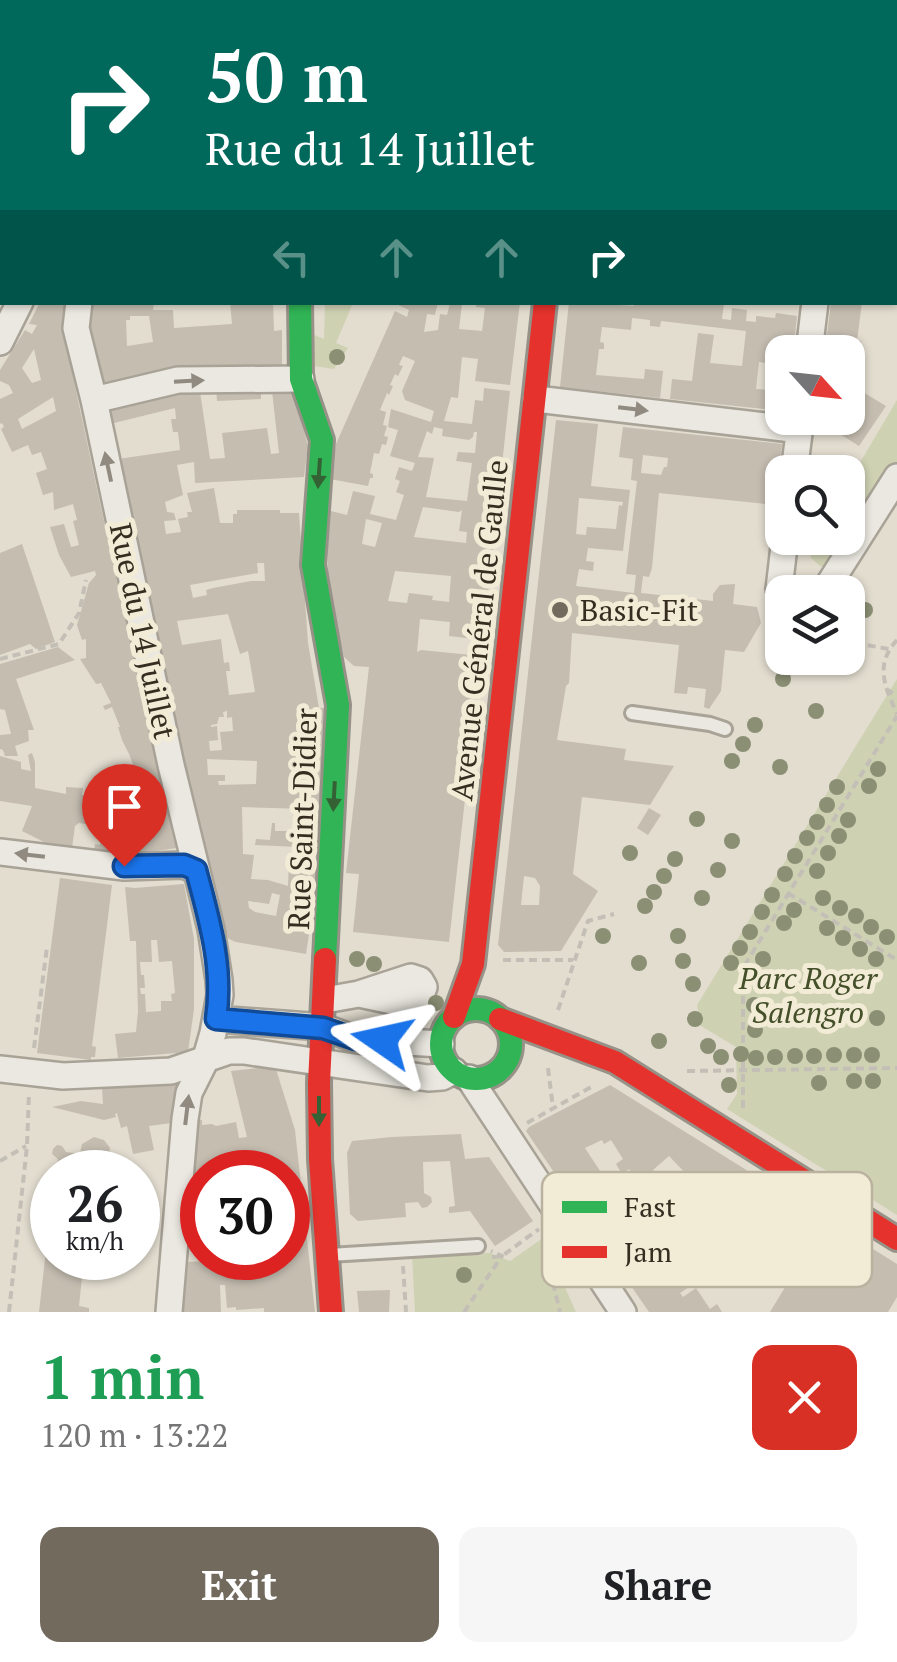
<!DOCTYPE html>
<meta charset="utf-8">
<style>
body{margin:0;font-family:"PT Serif",serif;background:#f6f6f6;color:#202124;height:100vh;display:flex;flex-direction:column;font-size:38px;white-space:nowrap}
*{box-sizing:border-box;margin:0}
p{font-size:32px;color:#757577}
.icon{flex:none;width:55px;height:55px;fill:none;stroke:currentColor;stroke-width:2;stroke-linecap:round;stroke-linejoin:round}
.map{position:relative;height:1312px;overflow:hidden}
.sheet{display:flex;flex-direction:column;background:#fff;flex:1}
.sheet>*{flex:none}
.guide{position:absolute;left:0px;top:0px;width:898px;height:305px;box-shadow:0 2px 8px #0004;background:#00695c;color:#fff;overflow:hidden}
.needle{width:65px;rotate:117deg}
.tools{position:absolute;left:765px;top:335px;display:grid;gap:20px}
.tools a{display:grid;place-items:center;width:100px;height:100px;border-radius:20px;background:#fff;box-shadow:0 2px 8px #0004;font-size:50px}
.speed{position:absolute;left:30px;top:1150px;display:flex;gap:20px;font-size:50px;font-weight:700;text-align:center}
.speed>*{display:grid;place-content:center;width:130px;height:130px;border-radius:50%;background:#fff;box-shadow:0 2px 8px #0004;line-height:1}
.speed small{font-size:25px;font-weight:400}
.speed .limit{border:15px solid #d22;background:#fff;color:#111}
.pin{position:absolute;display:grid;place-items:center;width:85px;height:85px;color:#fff;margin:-102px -42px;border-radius:50% 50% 50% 0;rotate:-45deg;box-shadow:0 0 10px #0007}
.pin .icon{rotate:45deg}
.me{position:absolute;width:110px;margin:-55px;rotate:281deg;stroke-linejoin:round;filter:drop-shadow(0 0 8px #0008)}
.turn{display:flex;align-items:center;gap:35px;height:210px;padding:0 40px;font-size:45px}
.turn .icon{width:130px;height:130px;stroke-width:2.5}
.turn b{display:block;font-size:70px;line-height:85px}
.lanes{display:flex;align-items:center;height:95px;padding:0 40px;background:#0003;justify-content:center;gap:50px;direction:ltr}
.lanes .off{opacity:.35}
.round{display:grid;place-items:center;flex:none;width:105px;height:105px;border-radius:20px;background:#f6f6f6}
.summary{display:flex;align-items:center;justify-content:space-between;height:170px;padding:0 40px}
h1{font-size:60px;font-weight:700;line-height:75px;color:#1e9e55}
.primary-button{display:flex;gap:20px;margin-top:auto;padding:20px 40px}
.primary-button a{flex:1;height:115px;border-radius:20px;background:#726a5d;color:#fff;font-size:40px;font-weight:700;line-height:115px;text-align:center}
.primary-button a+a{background:#f6f6f6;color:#202124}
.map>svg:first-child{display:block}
.green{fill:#cfd1b3}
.building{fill:#c5bdb0;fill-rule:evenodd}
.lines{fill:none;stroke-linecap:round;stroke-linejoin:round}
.lane-casing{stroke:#a8a297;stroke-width:18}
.street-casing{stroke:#a8a297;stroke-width:30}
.fast-casing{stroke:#979288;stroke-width:28}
.jam-casing{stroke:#979288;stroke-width:28}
.path{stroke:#c3bfb6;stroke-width:4;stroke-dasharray:8 5;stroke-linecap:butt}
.lane{stroke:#eae8e0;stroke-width:12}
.street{stroke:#eae8e0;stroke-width:25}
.fast{stroke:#30b455;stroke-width:22}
.jam{stroke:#e5322d;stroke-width:22}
.tree{fill:#8b8f74}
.oneway{fill:#908a80}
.oneway2{fill:#346235}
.route-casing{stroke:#114b97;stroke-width:25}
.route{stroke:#1a73e8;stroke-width:18}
.poi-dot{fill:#726a5d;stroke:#f2ebd6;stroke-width:4}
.labels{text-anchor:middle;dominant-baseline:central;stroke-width:10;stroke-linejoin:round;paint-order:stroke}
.poi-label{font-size:30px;fill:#362c20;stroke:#f2ebd6;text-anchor:start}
.street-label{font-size:30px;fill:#362c20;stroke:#f2ebd6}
.park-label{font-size:30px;font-style:italic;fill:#445029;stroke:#f2ebd6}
.key{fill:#f2ebd6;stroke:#bab29f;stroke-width:2.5}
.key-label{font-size:28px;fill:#362c20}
</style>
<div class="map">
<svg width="897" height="1312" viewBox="0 0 897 1312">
<rect width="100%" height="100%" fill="#e2ddcf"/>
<path class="green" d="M 325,303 L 353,303 L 336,343 L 348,348 L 334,369 L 307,365 L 305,331 L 324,339 Z
M 897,400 L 897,487 L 832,569 L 820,566 L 811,558 L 810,547 L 815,538 L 848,538 L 848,483 Z
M 897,679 L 897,1215 L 727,1109 L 737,1094 L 736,1047 L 701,1026 L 697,1005 Z
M 543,1238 L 576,1312 L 415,1312 L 412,1255 L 490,1253 L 510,1261 Z"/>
<path class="building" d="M 40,302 L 65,302 L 63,330 L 149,732 L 177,848 L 127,855 L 101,850 L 101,853 L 94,852 L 95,844 L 100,845 L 101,834 L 97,833 L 98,826 L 79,823 L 75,826 L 72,848 L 46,843 L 22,831 L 32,806 L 0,801 L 0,756 L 21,762 L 21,769 L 31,771 L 28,755 L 32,753 L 35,762 L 35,788 L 66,794 L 66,787 L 83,788 L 82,795 L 116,795 L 116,809 L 121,808 L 126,825 L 123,825 L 121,839 L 135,837 L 127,807 L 146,798 L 129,754 L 122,740 L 118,727 L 120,727 L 112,707 L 105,710 L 103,706 L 111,703 L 101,683 L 96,684 L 80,659 L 86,658 L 86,639 L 82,640 L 77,625 L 89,583 L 96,575 L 95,571 L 71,577 L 59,555 L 50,527 L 64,524 L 71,547 L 79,545 L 73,521 L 77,520 L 73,504 L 54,510 L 53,492 L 43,495 L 36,473 L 47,469 L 41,452 L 32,455 L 28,445 L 12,452 L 1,429 L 4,427 L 2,423 L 0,424 L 0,399 L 13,393 L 9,385 L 0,381 L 0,370 L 25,330 L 32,334 L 37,325 L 29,324 ZM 34,349 L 41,380 L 32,383 L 22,368 ZM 53,397 L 56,411 L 22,429 L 18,419 Z
M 92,302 L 154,302 L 153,310 L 173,310 L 174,328 L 232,324 L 230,302 L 273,302 L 274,331 L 282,330 L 282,368 L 104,390 L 90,335 ZM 130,316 L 149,316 L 153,342 L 127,346 L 126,320 L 130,320 Z
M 392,302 L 438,302 L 435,315 L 427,314 L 424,332 L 438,330 L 440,314 L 447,315 L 450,303 L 462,304 L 459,329 L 482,331 L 485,308 L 476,307 L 476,302 L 520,302 L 510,385 L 475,381 L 478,359 L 462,357 L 458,398 L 451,397 L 444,421 L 472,424 L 475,400 L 483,401 L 484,388 L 510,391 L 483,640 L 449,636 L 450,622 L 420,619 L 417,652 L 421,650 L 481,656 L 449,942 L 353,932 L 359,874 L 346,873 L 369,667 L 354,666 L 344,657 L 328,585 L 327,510 L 347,515 L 353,491 L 375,496 L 370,514 L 396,520 L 404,495 L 396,492 L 400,481 L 395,479 L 399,467 L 412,471 L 415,463 L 390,456 L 398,430 L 388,427 L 391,409 L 431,422 L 434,411 L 405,400 L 402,391 L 415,361 L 403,356 L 399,365 L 403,366 L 398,376 L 395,374 L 390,385 L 393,386 L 389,395 L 387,393 L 380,410 L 386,412 L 383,425 L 387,426 L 384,436 L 388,437 L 386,445 L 382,444 L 379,454 L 374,453 L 370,473 L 373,474 L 373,478 L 370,478 L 368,486 L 330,479 L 336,444 L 395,311 L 407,317 L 409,310 ZM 434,427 L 443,429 L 442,436 L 469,440 L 473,437 L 474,432 L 477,432 L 475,453 L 458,452 L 456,461 L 472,463 L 467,501 L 426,497 L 434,458 L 418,457 L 427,431 L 432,434 ZM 423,507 L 459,512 L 462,510 L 459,531 L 467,532 L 466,543 L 414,537 ZM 366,519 L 382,523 L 375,547 L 362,544 ZM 395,571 L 451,576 L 449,602 L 432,600 L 433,596 L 409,593 L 407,603 L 388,601 Z
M 569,302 L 618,302 L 618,305 L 634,306 L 634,302 L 716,302 L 724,303 L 722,319 L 731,320 L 732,308 L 747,310 L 746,321 L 756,322 L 756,316 L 775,318 L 776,313 L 797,316 L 793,352 L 782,352 L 782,411 L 670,399 L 672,379 L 692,381 L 698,333 L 714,335 L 710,363 L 742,366 L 746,331 L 661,321 L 660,327 L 650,326 L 650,320 L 632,318 L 631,330 L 602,327 L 600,342 L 604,343 L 604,349 L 599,349 L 596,375 L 644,379 L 645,369 L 663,371 L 660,398 L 560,387 ZM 759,362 L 773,364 L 770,390 L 756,389 Z
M 831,302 L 862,302 L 857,341 L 861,341 L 861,345 L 826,343 Z
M 199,385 L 210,459 L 225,458 L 222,433 L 267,428 L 271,454 L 279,453 L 272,391 L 295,391 L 308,447 L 304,477 L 195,483 L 194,462 L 177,465 L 183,495 L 165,502 L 167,512 L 174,513 L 176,520 L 164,521 L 166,534 L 181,532 L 178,519 L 188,517 L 187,512 L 192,512 L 187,493 L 214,488 L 220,523 L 233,523 L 233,514 L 237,514 L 237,510 L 280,510 L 280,513 L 299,513 L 308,643 L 319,708 L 326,708 L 320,848 L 255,845 L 256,839 L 270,840 L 272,823 L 275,823 L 275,831 L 305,831 L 306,809 L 242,807 L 243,854 L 254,855 L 251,879 L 268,880 L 288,886 L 289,860 L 320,861 L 306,954 L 236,942 L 229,939 L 223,932 L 171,717 L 174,717 L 118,459 L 180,450 L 178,432 L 173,432 L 171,419 L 176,419 L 175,408 L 110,424 L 107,408 ZM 257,563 L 264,563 L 265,581 L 251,581 L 213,588 L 206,590 L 207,595 L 193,598 L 190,585 L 258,573 ZM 228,614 L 240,654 L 248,651 L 255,692 L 229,695 L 226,671 L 230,671 L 229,662 L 224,663 L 221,639 L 182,645 L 177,621 ZM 227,711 L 227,718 L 232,717 L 233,731 L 220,732 L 222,750 L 210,751 L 209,741 L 218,740 L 217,726 L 211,727 L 211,725 L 217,724 L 219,717 L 224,717 L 223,712 ZM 207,759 L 257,761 L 256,784 L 219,785 L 218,781 L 225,781 L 225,775 L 208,775 ZM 272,893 L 280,895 L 276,916 L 255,912 L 249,908 L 248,901 L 269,904 Z
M 216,387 L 261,389 L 261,399 L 217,401 Z
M 858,389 L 886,406 L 859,446 L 835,431 L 841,420 L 837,418 L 848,418 L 848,406 Z
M 556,420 L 598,424 L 591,486 L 630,490 L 623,551 L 588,548 L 586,561 L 594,562 L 593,571 L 579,569 L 576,586 L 634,593 L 636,575 L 626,574 L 637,481 L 631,480 L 633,459 L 619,457 L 623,427 L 782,444 L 775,505 L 659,493 L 652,568 L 649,577 L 643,576 L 641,593 L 713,601 L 713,594 L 720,585 L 735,584 L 733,604 L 757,607 L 761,623 L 744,652 L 725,650 L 721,691 L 709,709 L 704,707 L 706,689 L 688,687 L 687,694 L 674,693 L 679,645 L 572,633 L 569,683 L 566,686 L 557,740 L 626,749 L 624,760 L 674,766 L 650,805 L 582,797 L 573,874 L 598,891 L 561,951 L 504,952 L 498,945 ZM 643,455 L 668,458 L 667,467 L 664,467 L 661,475 L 641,473 ZM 579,498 L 623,502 L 622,506 L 619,505 L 616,529 L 587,527 L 586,535 L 576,534 ZM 524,876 L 535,878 L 540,886 L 539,905 L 521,905 Z
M 22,544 L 55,642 L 36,649 L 30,644 L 0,655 L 0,553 Z
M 58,647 L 75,660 L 16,679 L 34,730 L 28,730 L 29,741 L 15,746 L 18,756 L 5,756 L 3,750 L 0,749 L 0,735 L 11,734 L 5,710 L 0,709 L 0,664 Z
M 649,808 L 661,815 L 648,835 L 637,828 Z
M 60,878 L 112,885 L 92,1046 L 96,1047 L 95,1057 L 91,1057 L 91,1060 L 37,1053 Z
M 184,884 L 194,939 L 194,1009 L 188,1052 L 118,1058 L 115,1034 L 136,1032 L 138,1012 L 136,941 L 130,941 L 125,887 L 135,888 ZM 151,940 L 157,940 L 159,962 L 172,961 L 175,993 L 171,994 L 172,1001 L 161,1001 L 161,1011 L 146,1012 L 145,994 L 141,994 L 140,988 L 145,988 L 144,975 L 141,975 L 140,962 L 152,962 Z
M 275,1066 L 295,1130 L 315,1312 L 264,1312 L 264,1308 L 236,1310 L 236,1307 L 227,1308 L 225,1285 L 220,1285 L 221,1312 L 178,1312 L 184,1262 L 288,1258 L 288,1172 L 251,1172 L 250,1159 L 225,1159 L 226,1172 L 202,1172 L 202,1236 L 186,1236 L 195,1119 L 202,1120 L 202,1125 L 212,1124 L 216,1126 L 236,1122 L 239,1138 L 247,1137 L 231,1071 Z
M 184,1077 L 179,1122 L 149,1126 L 154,1150 L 133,1154 L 127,1126 L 121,1128 L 117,1113 L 115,1114 L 116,1117 L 104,1120 L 52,1107 L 81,1101 L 103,1104 L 102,1087 Z
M 610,1085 L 897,1264 L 897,1297 L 888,1312 L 770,1312 L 812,1243 L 801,1236 L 799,1241 L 785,1232 L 780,1240 L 770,1232 L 724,1275 L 712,1262 L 732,1245 L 735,1249 L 758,1227 L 762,1230 L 770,1220 L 719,1188 L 715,1195 L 707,1190 L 684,1215 L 708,1253 L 691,1263 L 701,1279 L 680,1293 L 683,1297 L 696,1288 L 710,1309 L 717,1304 L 722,1312 L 649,1312 L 598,1238 L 631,1216 L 653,1247 L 672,1235 L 629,1169 L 622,1174 L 616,1164 L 623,1159 L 611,1140 L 604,1144 L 602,1140 L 585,1148 L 602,1174 L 586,1184 L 602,1206 L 585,1218 L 526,1131 L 529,1127 ZM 669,1156 L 690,1178 L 672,1198 L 653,1170 Z
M 461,1134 L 465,1159 L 489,1157 L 533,1221 L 495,1246 L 470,1211 L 449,1213 L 449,1207 L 455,1206 L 450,1161 L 423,1162 L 424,1193 L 431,1197 L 432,1202 L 427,1207 L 422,1208 L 418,1202 L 405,1203 L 406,1217 L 358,1221 L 350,1214 L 347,1153 L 352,1141 L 392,1137 Z
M 94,1137 L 104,1140 L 110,1148 L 106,1172 L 56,1172 L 58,1159 L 52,1154 L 53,1149 L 57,1145 L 62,1146 L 66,1152 L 80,1154 L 82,1144 Z
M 50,1222 L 52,1222 L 52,1258 L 84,1258 L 79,1306 L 89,1308 L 89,1312 L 39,1312 L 46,1250 L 41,1249 L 37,1243 L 39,1236 L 45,1232 L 49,1233 Z
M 390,1290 L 389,1312 L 359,1312 L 357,1291 Z"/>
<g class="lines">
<g class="lane-casing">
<path id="lane" d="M 632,713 L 710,724 L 725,729
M 329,1255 L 478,1246"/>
</g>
<g class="street-casing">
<path id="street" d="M 143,0 L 144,2
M 349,0 L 349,2
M 895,139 L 897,139
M 0,171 L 2,172
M 79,302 L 76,328 L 94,400 L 171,765 L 211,929 L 219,980 L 220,995 L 213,1033 L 205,1061 L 189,1093 L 185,1119 L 169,1312
M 0,342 L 20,302
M 809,352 L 815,302
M 536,399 L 800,430
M 94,400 L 178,380 L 301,379
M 794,472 L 801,418
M 824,592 L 897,477
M 782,595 L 779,589 L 785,538
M 0,852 L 124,867 L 183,865 L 196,870
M 325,1000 L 359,994 L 411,977 L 420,980 L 424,987 L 420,998 L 408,1002 L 397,1002 L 359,994
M 216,1019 L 323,1027 L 355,1039 L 441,1044
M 0,1069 L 63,1076 L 171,1071 L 229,1051 L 244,1051 L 428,1078 L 442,1077 L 454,1071
M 469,1078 L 623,1312"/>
</g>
<g class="fast-casing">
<path id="fast" d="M 579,0 L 579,2
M 674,2 L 676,0
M 300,302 L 301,379 L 322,440 L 313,565 L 338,705 L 325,959
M441 1044a35 35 0 1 1 70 0a35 35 0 1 1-70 0Z"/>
</g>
<g class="jam-casing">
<path id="jam" d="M 325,959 L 319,1083 L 320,1159 L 331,1312
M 454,1017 L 473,964 L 545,302
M 500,1019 L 615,1062 L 897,1239"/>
</g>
<path class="path" d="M 897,640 C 874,665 885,687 897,714
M 855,643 L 889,649
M 0,659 L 59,644 L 79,613 L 86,580
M 886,689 L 897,696
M 788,893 L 897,960
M 503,960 L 573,960
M 558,1010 L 588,921 L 614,914
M 34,1048 L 47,947
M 548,1068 L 553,1108
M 687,1071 L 897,1068
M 743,1108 L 743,968 L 897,716
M 527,1123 L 593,1086
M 0,1161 L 26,1146
M 552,1245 L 548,1262 L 560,1312
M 492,1257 L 502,1256 L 539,1229
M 403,1266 L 406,1312
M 9,1312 L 27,1146 L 29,1093
M 464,1312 L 502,1256 L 491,1251"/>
<use href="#lane" class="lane"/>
<use href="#street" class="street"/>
<use href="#fast" class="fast"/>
<use href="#jam" class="jam"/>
</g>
<g class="tree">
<circle cx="337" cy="357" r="8"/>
<circle cx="865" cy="610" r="8"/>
<circle cx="783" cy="679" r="8"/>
<circle cx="816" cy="711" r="8"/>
<circle cx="755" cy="725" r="8"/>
<circle cx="743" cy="744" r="8"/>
<circle cx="732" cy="761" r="8"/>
<circle cx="780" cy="767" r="8"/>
<circle cx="878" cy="769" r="8"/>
<circle cx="869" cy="786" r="8"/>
<circle cx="837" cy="787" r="8"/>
<circle cx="827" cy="805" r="8"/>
<circle cx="697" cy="819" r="8"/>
<circle cx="848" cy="820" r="8"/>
<circle cx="817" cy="822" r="8"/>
<circle cx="839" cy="836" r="8"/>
<circle cx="807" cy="838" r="8"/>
<circle cx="732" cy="841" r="8"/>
<circle cx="630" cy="853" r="8"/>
<circle cx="828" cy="853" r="8"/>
<circle cx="795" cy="856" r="8"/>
<circle cx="675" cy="859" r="8"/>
<circle cx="718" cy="870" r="8"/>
<circle cx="817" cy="871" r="8"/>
<circle cx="785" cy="874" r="8"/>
<circle cx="664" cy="876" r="8"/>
<circle cx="654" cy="892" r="8"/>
<circle cx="772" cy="895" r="8"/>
<circle cx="702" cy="898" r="8"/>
<circle cx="823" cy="898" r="8"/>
<circle cx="645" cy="906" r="8"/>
<circle cx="840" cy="908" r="8"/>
<circle cx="794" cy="910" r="8"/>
<circle cx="762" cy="912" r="8"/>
<circle cx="856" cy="916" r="8"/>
<circle cx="784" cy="923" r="8"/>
<circle cx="871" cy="927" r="8"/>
<circle cx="827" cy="928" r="8"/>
<circle cx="750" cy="932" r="8"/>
<circle cx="603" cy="936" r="8"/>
<circle cx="678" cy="936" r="8"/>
<circle cx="887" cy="937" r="8"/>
<circle cx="843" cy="938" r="8"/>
<circle cx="740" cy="948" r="8"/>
<circle cx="860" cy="949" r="8"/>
<circle cx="357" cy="959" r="8"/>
<circle cx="763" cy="959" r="8"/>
<circle cx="876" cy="959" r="8"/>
<circle cx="683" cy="961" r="8"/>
<circle cx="639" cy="963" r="8"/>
<circle cx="731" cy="963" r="8"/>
<circle cx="374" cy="964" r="8"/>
<circle cx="752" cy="977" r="8"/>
<circle cx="693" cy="984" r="8"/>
<circle cx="436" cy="1003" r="8"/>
<circle cx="754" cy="1005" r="8"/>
<circle cx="877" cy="1018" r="8"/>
<circle cx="695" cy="1019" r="8"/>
<circle cx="838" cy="1020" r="8"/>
<circle cx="755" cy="1030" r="8"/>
<circle cx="659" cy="1041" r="8"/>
<circle cx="708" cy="1046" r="8"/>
<circle cx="741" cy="1054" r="8"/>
<circle cx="834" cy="1055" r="8"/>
<circle cx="854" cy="1055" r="8"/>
<circle cx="872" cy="1055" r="8"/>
<circle cx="795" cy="1056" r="8"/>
<circle cx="814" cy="1056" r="8"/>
<circle cx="721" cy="1057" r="8"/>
<circle cx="775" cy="1057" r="8"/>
<circle cx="756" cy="1058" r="8"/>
<circle cx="854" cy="1081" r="8"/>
<circle cx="873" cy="1081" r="8"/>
<circle cx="819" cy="1083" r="8"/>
<circle cx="729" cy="1085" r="8"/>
<circle cx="464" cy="1275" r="8"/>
</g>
<defs><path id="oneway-solid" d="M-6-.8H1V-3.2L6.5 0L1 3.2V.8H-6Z" transform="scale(2.5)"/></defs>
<g class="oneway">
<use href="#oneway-solid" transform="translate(189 381) rotate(-3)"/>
<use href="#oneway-solid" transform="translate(633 409) rotate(7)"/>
<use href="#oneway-solid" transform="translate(108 467) rotate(-102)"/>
<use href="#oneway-solid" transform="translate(30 855) rotate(-173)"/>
<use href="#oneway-solid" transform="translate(187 1110) rotate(-83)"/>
</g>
<g class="oneway2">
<use href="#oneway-solid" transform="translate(319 473) rotate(94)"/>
<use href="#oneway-solid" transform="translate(334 796) rotate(93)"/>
<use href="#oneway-solid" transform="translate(319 1111) rotate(90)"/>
</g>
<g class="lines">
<g class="route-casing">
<path id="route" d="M 124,866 L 184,865 L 196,870 C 209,919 224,968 216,1019 L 323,1028 L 355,1039 L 382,1040"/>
</g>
<use href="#route" class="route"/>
</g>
<circle class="poi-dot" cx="560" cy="610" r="10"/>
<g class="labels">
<g class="poi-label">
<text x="580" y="610">Basic-Fit</text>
</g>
<g class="street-label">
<text transform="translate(479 630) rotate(-84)">Avenue Général de Gaulle</text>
<text transform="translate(143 631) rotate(78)">Rue du 14 Juillet</text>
<text transform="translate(302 819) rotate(-88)">Rue Saint-Didier</text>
</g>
<g class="park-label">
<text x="808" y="978">Parc Roger<tspan x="808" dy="34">Salengro</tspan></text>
</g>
</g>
<rect x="542" y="1172" width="330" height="115" rx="15" class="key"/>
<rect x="562" y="1201" width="45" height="12" fill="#30b455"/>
<rect x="562" y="1246" width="45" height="12" fill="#e5322d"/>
<g class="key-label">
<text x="624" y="1217">Fast</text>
<text x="624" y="1262">Jam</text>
</g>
</svg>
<div class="tools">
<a><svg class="needle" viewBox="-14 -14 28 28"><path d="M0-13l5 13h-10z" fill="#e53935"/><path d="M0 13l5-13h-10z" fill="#757577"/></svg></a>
<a><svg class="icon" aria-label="search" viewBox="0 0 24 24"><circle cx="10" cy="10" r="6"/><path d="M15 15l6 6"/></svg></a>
<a><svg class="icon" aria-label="layers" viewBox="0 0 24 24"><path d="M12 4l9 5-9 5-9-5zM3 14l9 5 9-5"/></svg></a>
</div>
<div class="speed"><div>26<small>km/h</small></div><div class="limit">30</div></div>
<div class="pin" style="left:124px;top:866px;background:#d93025"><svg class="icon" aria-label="arrive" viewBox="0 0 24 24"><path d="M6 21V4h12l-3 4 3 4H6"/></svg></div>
<svg class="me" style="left:382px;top:1040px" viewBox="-20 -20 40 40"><path d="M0-17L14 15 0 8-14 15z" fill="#1a73e8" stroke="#fff" stroke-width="4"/></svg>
<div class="guide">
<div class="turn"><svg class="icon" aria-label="right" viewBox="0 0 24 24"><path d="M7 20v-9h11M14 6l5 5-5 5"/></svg><div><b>50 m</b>Rue du 14 Juillet</div></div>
<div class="lanes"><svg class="icon off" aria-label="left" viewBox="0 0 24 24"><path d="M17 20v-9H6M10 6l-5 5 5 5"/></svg><svg class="icon off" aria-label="ahead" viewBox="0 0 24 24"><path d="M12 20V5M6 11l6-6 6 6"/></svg><svg class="icon off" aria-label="ahead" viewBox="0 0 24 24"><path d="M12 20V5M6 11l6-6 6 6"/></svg><svg class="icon" aria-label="right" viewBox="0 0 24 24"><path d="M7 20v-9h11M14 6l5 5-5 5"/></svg></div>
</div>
</div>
<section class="sheet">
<div class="summary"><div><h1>1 min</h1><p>120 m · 13:22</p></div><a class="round" style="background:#d93025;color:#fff"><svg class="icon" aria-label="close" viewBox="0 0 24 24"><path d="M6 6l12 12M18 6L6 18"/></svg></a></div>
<div class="primary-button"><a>Exit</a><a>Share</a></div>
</section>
